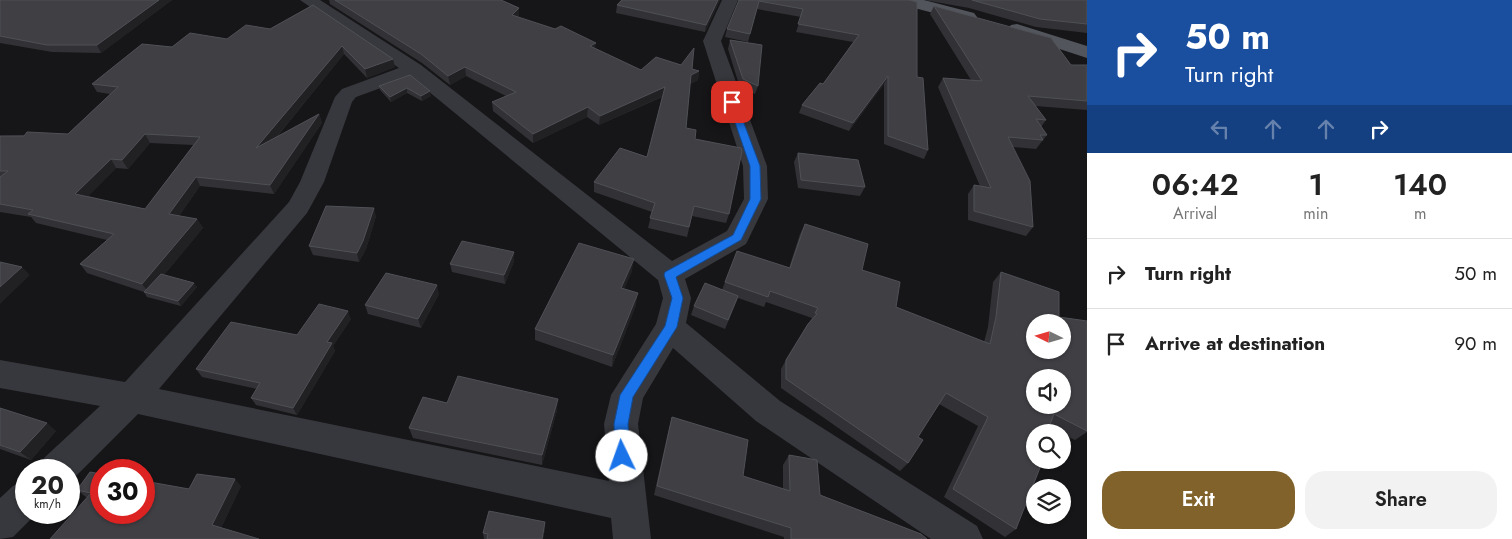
<!DOCTYPE html>
<style>
body{margin:0;font-family:Jost,sans-serif;background:#f2f2f2;color:#222;height:100vh;display:flex;flex-direction:column;font-size:19px;white-space:nowrap}
*{box-sizing:border-box;margin:0}
p{font-size:16px;color:#767676}
.icon{flex:none;width:28px;height:28px;fill:none;stroke:currentColor;stroke-width:2;stroke-linecap:round;stroke-linejoin:round}
.map{position:relative;flex:1;overflow:hidden}
.sheet{display:flex;flex-direction:column;background:#fff;width:425px}
.sheet>*{flex:none}
.hud{background:#1a4fa0;color:#fff;overflow:hidden}
.needle{width:32px;rotate:275deg}
.tools{position:absolute;left:1026px;top:314px;display:grid;gap:10px}
.tools a{display:grid;place-items:center;width:45px;height:45px;border-radius:50%;background:#fff;box-shadow:0 1px 4px #0004;font-size:25px}
.speed{position:absolute;left:15px;top:459px;display:flex;gap:10px;font-size:25px;font-weight:700;text-align:center}
.speed>*{display:grid;place-content:center;width:65px;height:65px;border-radius:50%;background:#fff;box-shadow:0 1px 4px #0004;line-height:1}
.speed small{font-size:12px;font-weight:400}
.speed .limit{border:8px solid #d22;background:#fff;color:#111}
.pin{position:absolute;display:grid;place-items:center;width:42px;height:42px;color:#fff;margin:-21px;border-radius:10px;box-shadow:0 2px 8px #0006}
.me{position:absolute;width:55px;margin:-28px;rotate:357deg;stroke-linejoin:round;filter:drop-shadow(0 0 4px #0008)}
.turn{display:flex;align-items:center;gap:18px;height:105px;padding:0 15px;font-size:22px}
.turn .icon{width:65px;height:65px;stroke-width:2.5}
.turn b{display:block;font-size:35px;line-height:42px}
.lanes{display:flex;align-items:center;height:48px;padding:0 15px;background:#0003;justify-content:center;gap:25px;direction:ltr}
.lanes .off{opacity:.35}
.eta{display:flex;justify-content:space-evenly;align-items:center;height:85px;text-align:center}
.eta b{font-size:30px;font-weight:600;line-height:35px}
.cta{display:flex;gap:10px;margin-top:auto;padding:10px 15px}
.cta a{flex:1;height:58px;border-radius:20px;background:#80622a;color:#fff;font-size:20px;font-weight:600;line-height:58px;text-align:center}
.cta a+a{background:#f2f2f2;color:#222}
ul{padding:0;list-style:none}
li{display:flex;align-items:center;gap:15px;height:70px;padding:0 15px;border-top:1px solid #e0e0e0}
li div{flex:1}
li b{display:block;font-size:19px}
li em{font-style:normal}
main{display:flex;flex:1;min-height:0}
.map>svg:first-child{display:block}
.lines{fill:none;stroke-linecap:round;stroke-linejoin:round}
.minor{fill:#37383d;fill-rule:evenodd}
.primary{fill:#53555c;fill-rule:evenodd}
.wall{fill:#323236;fill-rule:evenodd}
.shaded-wall{fill:#212124}
.building{fill:#3f3f44;stroke:#4f5156;fill-rule:evenodd}
.route{fill:#1a73e8;stroke:#114b97}
</style>
<main>
<div class="map">
<svg width="1087" height="539" viewBox="0 0 1087 539">
<rect width="100%" height="100%" fill="#161618"/>
<g class="lines">
<path class="minor" d="M 300,0 L 320,0 L 421,65 L 672,261 L 727,231 L 744,199 L 743,166 L 703,41 L 722,0 L 738,0 L 721,41 L 767,166 L 768,199 L 746,244 L 685,279 L 691,298 L 686,323 L 780,401 L 977,526 L 983,539 L 931,539 L 756,421 L 673,348 L 643,398 L 638,424 L 651,539 L 613,539 L 611,518 L 138,414 L 70,482 L 69,470 L 39,470 L 44,458 L 100,406 L 0,388 L 0,360 L 125,382 L 289,202 L 300,182 L 335,97 L 342,89 L 399,68 ZM 411,77 L 658,280 L 663,298 L 656,324 L 611,395 L 604,424 L 609,481 L 159,389 L 307,213 L 324,182 L 352,102 L 356,97 Z
M 26,481 L 26,512 L 38,512 L 13,537 L 0,539 L 0,498 L 13,486 Z"/>
<path class="primary" d="M 897,0 L 924,0 L 974,13 L 977,17 L 974,21 L 968,22 L 899,4 Z
M 1017,24 L 1087,46 L 1087,58 L 1011,33 L 1008,29 L 1011,25 Z"/>
</g>
<path class="wall" d="M 0,0 L 172,0 L 101,53 L 52,52 L 0,43 Z
M 329,0 L 501,0 L 519,8 L 519,16 L 518,17 L 595,49 L 641,70 L 692,69 L 699,71 L 698,80 L 690,84 L 686,128 L 695,139 L 729,214 L 726,223 L 692,216 L 687,237 L 648,228 L 652,212 L 594,192 L 594,182 L 647,157 L 662,97 L 599,125 L 587,117 L 533,143 L 493,111 L 492,102 L 506,96 L 466,76 L 450,85 L 422,63 L 330,4 Z
M 621,0 L 720,0 L 705,32 L 616,13 L 617,5 Z
M 739,0 L 909,0 L 917,77 L 928,150 L 924,159 L 884,144 L 884,84 L 849,131 L 799,113 L 802,105 L 823,84 L 853,42 L 796,32 L 801,17 L 757,9 L 748,42 L 725,37 L 727,29 Z
M 924,0 L 1087,0 L 1087,33 L 1036,27 L 969,8 Z
M 313,5 L 395,67 L 367,78 L 344,54 L 276,138 L 319,114 L 322,123 L 274,194 L 200,186 L 179,216 L 197,219 L 203,228 L 164,275 L 197,287 L 181,306 L 147,297 L 144,292 L 87,273 L 80,264 L 107,240 L 36,223 L 31,217 L 0,212 L 0,136 L 68,134 L 110,94 L 97,92 L 92,84 L 172,47 L 227,39 L 270,29 ZM 150,143 L 193,145 L 145,209 L 88,196 L 116,168 L 128,169 Z
M 934,6 L 1071,65 L 1087,65 L 1087,110 L 1035,106 L 1046,120 L 1041,127 L 1047,135 L 1036,149 L 1013,147 L 1033,227 L 1026,236 L 968,220 L 968,194 L 974,185 L 980,186 L 938,87 L 943,78 L 971,80 L 930,14 Z
M 730,40 L 758,86 L 755,94 L 740,88 L 728,49 Z
M 410,75 L 431,96 L 422,101 L 407,93 L 391,102 L 380,90 L 379,86 Z
M 798,153 L 865,187 L 860,196 L 798,188 L 794,162 Z
M 376,216 L 366,249 L 359,262 L 313,255 L 309,246 Z
M 805,224 L 862,270 L 896,307 L 984,342 L 988,327 L 993,282 L 1001,272 L 1059,317 L 1087,321 L 1087,432 L 1075,440 L 1062,434 L 1062,432 L 1060,432 L 1049,427 L 1035,432 L 1016,529 L 1005,537 L 944,497 L 978,426 L 939,404 L 918,437 L 908,463 L 900,471 L 781,388 L 781,369 L 786,360 L 812,318 L 766,302 L 764,307 L 738,298 L 725,329 L 691,315 L 694,306 L 722,290 L 725,282 L 789,268 L 800,234 Z
M 514,252 L 514,261 L 505,284 L 452,272 L 450,264 Z
M 632,271 L 624,289 L 636,305 L 612,367 L 535,340 L 535,329 Z
M 439,294 L 421,328 L 368,314 L 365,305 Z
M 351,319 L 333,346 L 335,351 L 297,415 L 256,405 L 251,398 L 257,389 L 202,377 L 196,369 L 297,335 Z
M 447,403 L 557,410 L 542,465 L 413,438 L 409,428 Z
M 0,408 L 56,431 L 31,460 L 0,449 Z
M 672,417 L 743,476 L 783,489 L 783,465 L 789,455 L 820,495 L 927,539 L 784,539 L 784,537 L 654,495 L 669,428 Z
M 241,486 L 221,528 L 86,497 L 77,490 L 189,489 Z
M 545,528 L 543,539 L 484,539 L 483,533 Z"/>
<path class="shaded-wall" d="M 159,0 L 172,0 L 101,53 L 97,45 Z
M 718,0 L 720,0 L 705,32 L 706,25 Z
M 519,8 L 519,16 L 512,23 L 512,15 Z
M 596,43 L 595,52 L 590,46 Z
M 342,46 L 344,54 L 260,157 L 256,148 Z
M 393,59 L 395,67 L 367,78 L 365,69 Z
M 465,67 L 466,76 L 450,85 L 448,76 Z
M 699,71 L 698,80 L 689,84 L 691,75 Z
M 888,76 L 884,84 L 849,131 L 853,123 Z
M 665,87 L 663,96 L 599,125 L 600,116 Z
M 407,88 L 407,93 L 391,102 L 390,97 Z
M 430,91 L 431,96 L 422,101 L 421,96 Z
M 588,107 L 587,117 L 533,143 L 533,134 Z
M 319,114 L 322,123 L 274,194 L 270,185 Z
M 145,134 L 150,143 L 128,169 L 122,160 Z
M 111,159 L 116,168 L 82,203 L 75,194 Z
M 196,177 L 200,186 L 174,223 L 169,214 Z
M 374,208 L 376,216 L 366,249 L 359,262 L 357,253 Z
M 197,219 L 203,228 L 149,293 L 142,284 Z
M 514,252 L 514,261 L 505,284 L 504,275 Z
M 634,259 L 632,271 L 620,300 L 621,288 Z
M 22,267 L 30,275 L 0,304 L 0,287 Z
M 194,283 L 197,287 L 181,306 L 178,301 Z
M 437,285 L 439,294 L 421,328 L 418,319 Z
M 638,293 L 636,305 L 612,367 L 613,355 Z
M 348,311 L 351,319 L 333,346 L 335,351 L 297,415 L 293,408 L 327,342 Z
M 558,399 L 557,410 L 542,465 L 542,455 Z
M 47,423 L 56,431 L 31,460 L 20,452 Z
M 235,479 L 241,486 L 219,532 L 212,525 Z
M 545,522 L 545,528 L 543,539 L 542,539 Z"/>
<path class="building" d="M 0,0 L 159,0 L 97,45 L 47,45 L 0,36 Z
M 335,0 L 501,0 L 519,8 L 512,15 L 555,29 L 561,26 L 596,43 L 590,46 L 641,70 L 656,57 L 681,65 L 694,48 L 692,69 L 699,71 L 691,75 L 686,128 L 696,130 L 695,139 L 741,148 L 742,151 L 729,214 L 694,206 L 689,227 L 650,218 L 655,203 L 594,182 L 620,148 L 647,157 L 665,87 L 600,116 L 588,107 L 533,134 L 492,102 L 516,92 L 465,67 L 448,76 L 421,54 Z
M 622,0 L 718,0 L 706,25 L 617,5 Z
M 739,0 L 909,0 L 917,2 L 917,77 L 923,78 L 928,150 L 888,136 L 888,76 L 853,123 L 802,105 L 820,83 L 823,84 L 859,35 L 798,24 L 803,9 L 759,1 L 750,34 L 727,29 Z
M 972,0 L 1087,0 L 1087,24 L 1040,19 Z
M 313,5 L 393,59 L 365,69 L 342,46 L 256,148 L 319,114 L 270,185 L 196,177 L 169,214 L 197,219 L 142,284 L 80,264 L 114,234 L 28,214 L 33,210 L 0,204 L 0,177 L 8,171 L 0,171 L 0,136 L 24,136 L 27,132 L 68,134 L 118,87 L 92,84 L 142,44 L 172,47 L 190,33 L 227,39 L 246,25 L 270,29 ZM 145,134 L 200,137 L 145,209 L 75,194 L 111,159 L 122,160 Z
M 934,6 L 1051,38 L 1071,65 L 1087,65 L 1087,101 L 1028,96 L 1046,120 L 1036,119 L 1047,135 L 1040,135 L 1043,140 L 1008,137 L 1030,181 L 1033,227 L 974,211 L 974,185 L 991,188 L 943,78 L 982,81 Z
M 730,40 L 762,45 L 758,86 L 743,79 Z
M 410,75 L 430,91 L 421,96 L 407,88 L 390,97 L 379,86 Z
M 798,153 L 858,160 L 865,187 L 801,180 Z
M 326,206 L 374,208 L 363,241 L 357,253 L 309,246 Z
M 805,224 L 868,244 L 862,270 L 900,282 L 896,307 L 990,344 L 996,317 L 1001,272 L 1059,292 L 1059,317 L 1087,321 L 1087,431 L 1054,414 L 1047,432 L 1035,432 L 1035,460 L 1043,460 L 1016,529 L 953,489 L 988,417 L 946,393 L 918,437 L 923,440 L 908,463 L 786,379 L 786,360 L 808,324 L 817,314 L 815,313 L 818,308 L 770,291 L 768,297 L 725,282 L 737,251 L 790,268 ZM 1035,322 L 1062,322 L 1062,350 L 1035,350 ZM 1035,378 L 1062,378 L 1062,405 L 1035,405 Z
M 462,241 L 514,252 L 504,275 L 450,264 Z
M 579,243 L 634,259 L 621,288 L 638,293 L 613,355 L 535,329 Z
M 0,262 L 22,267 L 0,287 Z
M 386,273 L 437,285 L 418,319 L 365,305 Z
M 161,274 L 194,283 L 178,301 L 144,292 Z
M 705,283 L 738,296 L 728,320 L 694,306 Z
M 319,304 L 348,311 L 327,342 L 332,343 L 293,408 L 251,398 L 260,383 L 196,369 L 231,322 L 297,335 Z
M 458,376 L 558,399 L 542,455 L 409,428 L 423,397 L 447,403 Z
M 0,408 L 47,423 L 20,452 L 0,445 Z
M 672,417 L 748,440 L 743,476 L 790,491 L 789,455 L 817,460 L 820,495 L 921,534 L 927,539 L 791,539 L 791,528 L 657,486 Z
M 90,472 L 101,474 L 101,512 L 144,512 L 144,481 L 189,489 L 197,474 L 235,479 L 212,525 L 259,539 L 50,539 L 91,493 L 77,490 Z
M 489,511 L 545,522 L 542,539 L 487,539 L 488,534 L 483,533 Z"/>
<path class="route" d="M 732,99 L 736,102 L 760,166 L 761,199 L 741,240 L 676,277 L 683,298 L 677,327 L 633,397 L 628,424 L 630,456 L 628,460 L 622,462 L 617,460 L 615,456 L 614,424 L 620,395 L 665,326 L 672,298 L 664,275 L 665,272 L 733,235 L 750,199 L 750,166 L 728,102 Z"/>
</svg>
<div class="tools">
<a><svg class="needle" viewBox="-14 -14 28 28"><path d="M0-13l5 13h-10z" fill="#e53935"/><path d="M0 13l5-13h-10z" fill="#767676"/></svg></a>
<a><svg class="icon" aria-label="sound" viewBox="0 0 24 24"><path d="M4 9h4l5-4v14l-5-4H4zM17 9q2 3 0 6"/></svg></a>
<a><svg class="icon" aria-label="search" viewBox="0 0 24 24"><circle cx="10" cy="10" r="6"/><path d="M15 15l6 6"/></svg></a>
<a><svg class="icon" aria-label="layers" viewBox="0 0 24 24"><path d="M12 4l9 5-9 5-9-5zM3 14l9 5 9-5"/></svg></a>
</div>
<div class="speed"><div>20<small>km/h</small></div><div class="limit">30</div></div>
<div class="pin" style="left:732px;top:102px;background:#d93025"><svg class="icon" aria-label="arrive" viewBox="0 0 24 24"><path d="M6 21V4h12l-3 4 3 4H6"/></svg></div>
<svg class="me" style="left:622px;top:456px" viewBox="-20 -20 40 40"><circle r="19" fill="#fff"/><path d="M0-13L10 11 0 6-10 11z" fill="#1a73e8"/></svg>
</div>
<section class="sheet">
<div class="hud">
<div class="turn"><svg class="icon" aria-label="right" viewBox="0 0 24 24"><path d="M7 20v-9h11M14 6l5 5-5 5"/></svg><div><b>50 m</b>Turn right</div></div>
<div class="lanes"><svg class="icon off" aria-label="left" viewBox="0 0 24 24"><path d="M17 20v-9H6M10 6l-5 5 5 5"/></svg><svg class="icon off" aria-label="ahead" viewBox="0 0 24 24"><path d="M12 20V5M6 11l6-6 6 6"/></svg><svg class="icon off" aria-label="ahead" viewBox="0 0 24 24"><path d="M12 20V5M6 11l6-6 6 6"/></svg><svg class="icon" aria-label="right" viewBox="0 0 24 24"><path d="M7 20v-9h11M14 6l5 5-5 5"/></svg></div>
</div>
<div class="eta">
<div><b>06:42</b><p>Arrival</p></div>
<div><b>1</b><p>min</p></div>
<div><b>140</b><p>m</p></div>
</div>
<ul>
<li><svg class="icon" aria-label="right" viewBox="0 0 24 24"><path d="M7 20v-9h11M14 6l5 5-5 5"/></svg><div><b>Turn right</b></div><em>50 m</em></li>
<li><svg class="icon" aria-label="arrive" viewBox="0 0 24 24"><path d="M6 21V4h12l-3 4 3 4H6"/></svg><div><b>Arrive at destination</b></div><em>90 m</em></li>
</ul>
<div class="cta"><a>Exit</a><a>Share</a></div>
</section>
</main>
